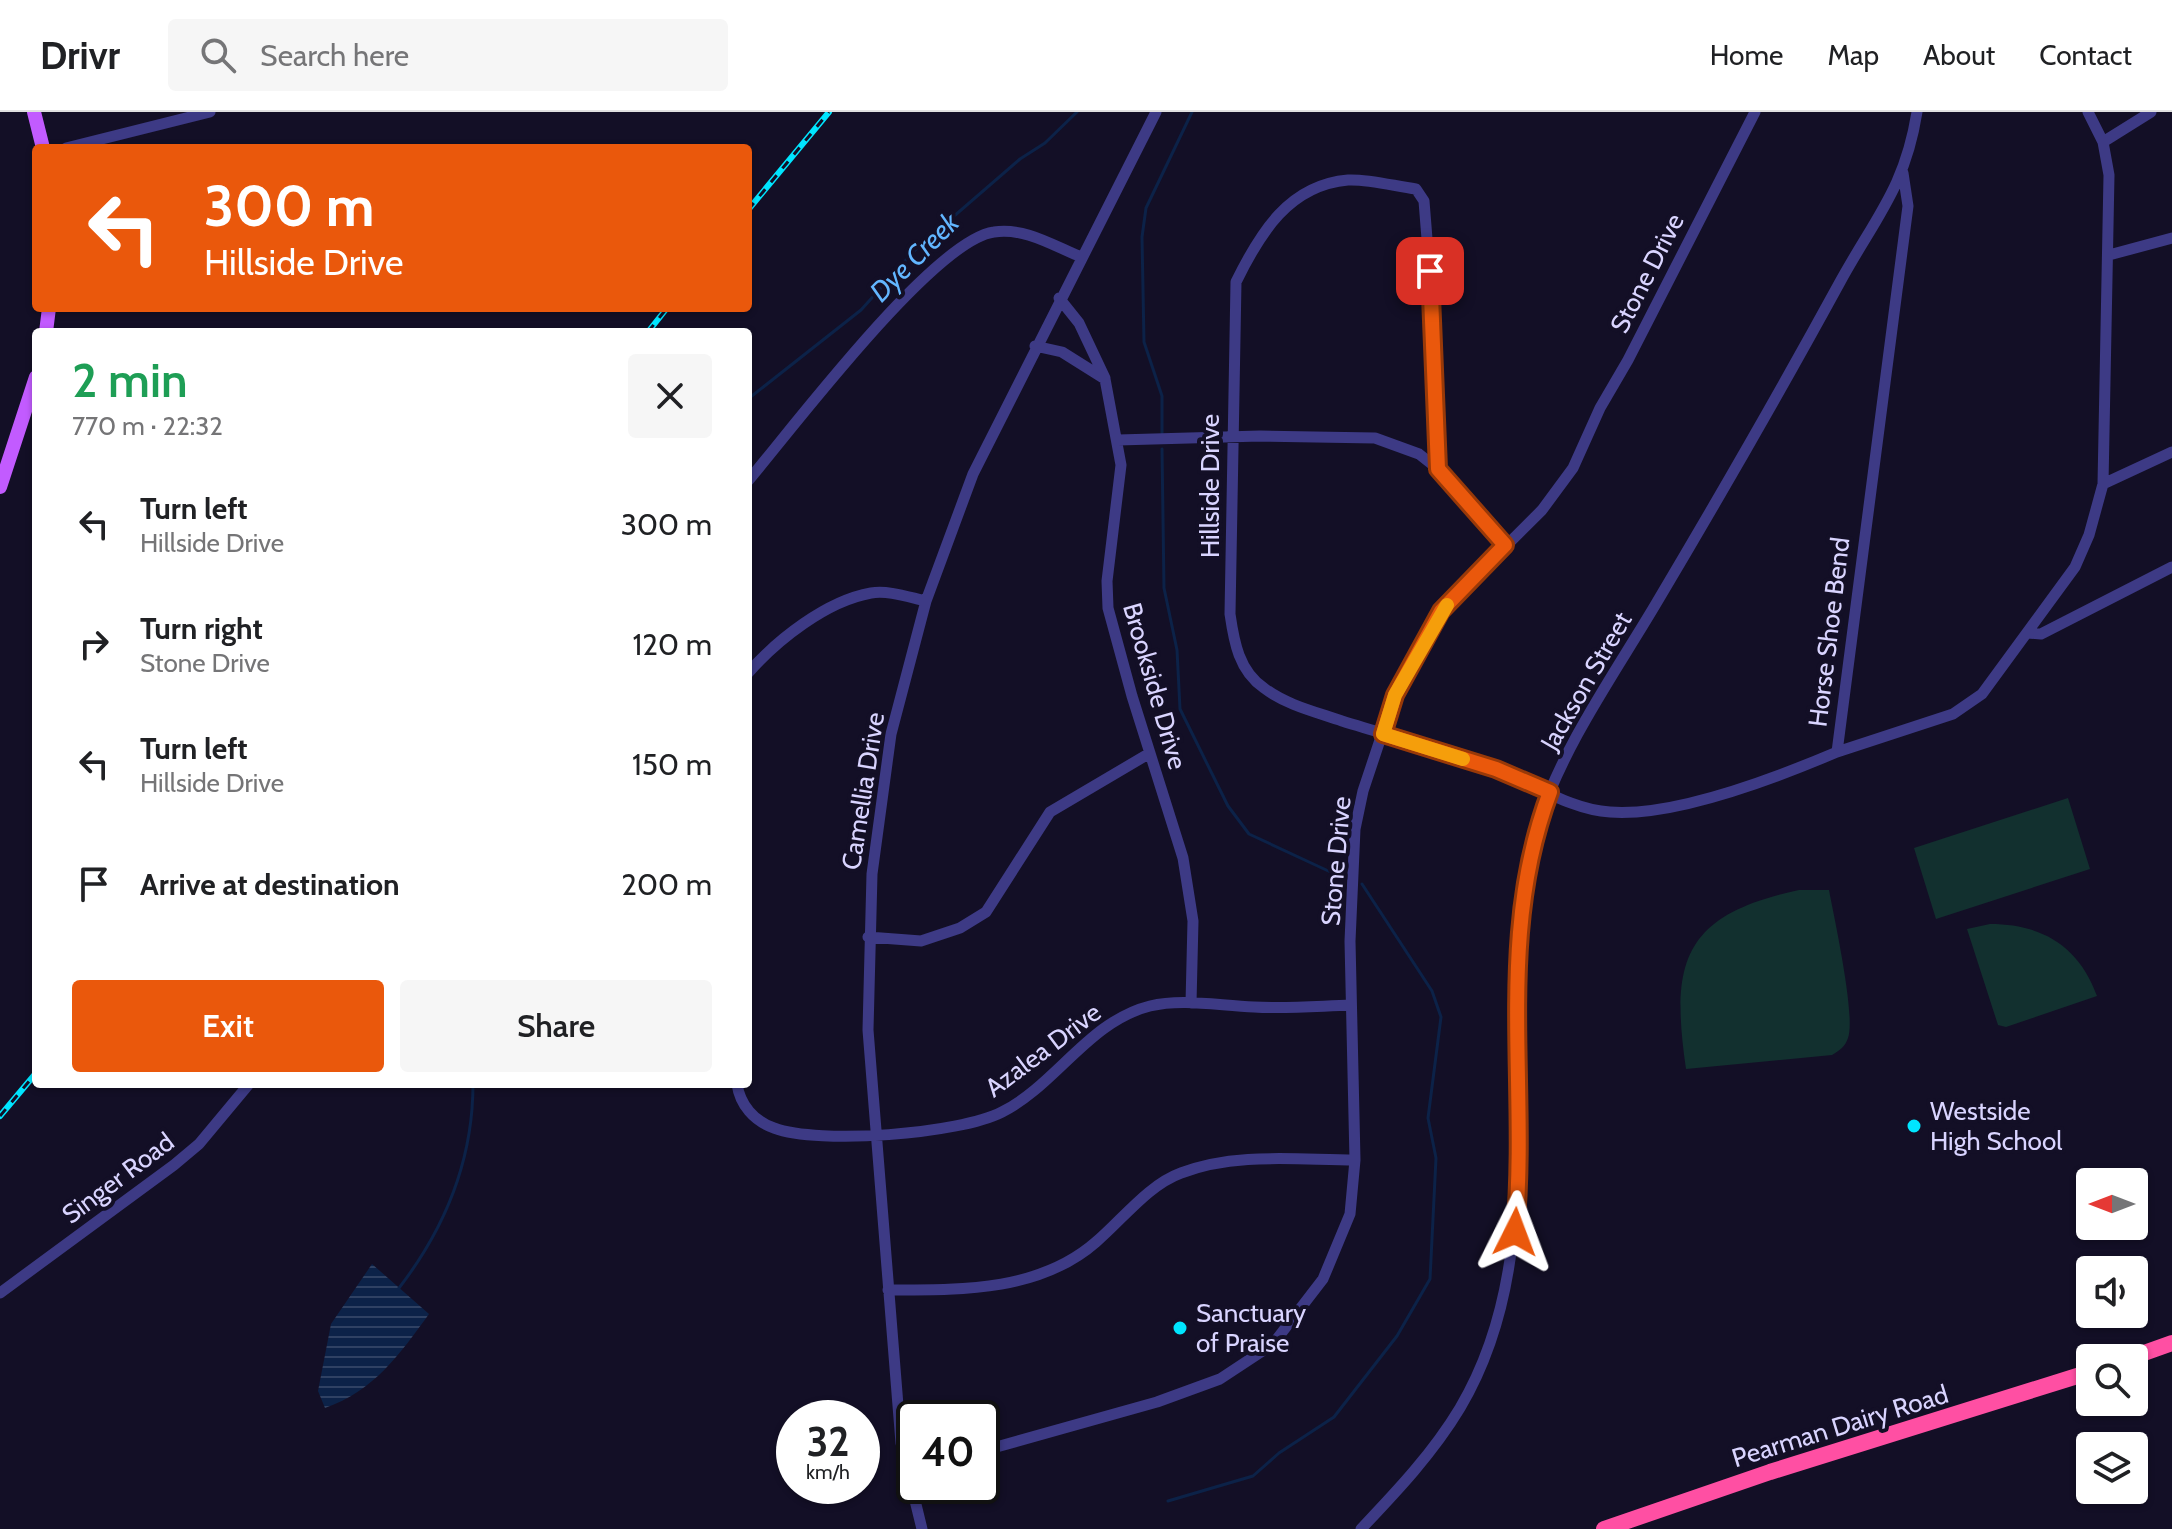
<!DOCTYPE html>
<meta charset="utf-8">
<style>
body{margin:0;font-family:Cabin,sans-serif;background:#f6f6f6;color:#202124;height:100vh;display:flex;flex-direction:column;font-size:30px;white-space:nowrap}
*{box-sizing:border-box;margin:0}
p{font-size:26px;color:#757577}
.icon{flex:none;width:44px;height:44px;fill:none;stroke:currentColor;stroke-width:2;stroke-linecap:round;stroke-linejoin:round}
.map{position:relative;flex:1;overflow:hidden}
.sheet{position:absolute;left:32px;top:216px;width:720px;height:760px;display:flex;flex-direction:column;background:#fff;border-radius:8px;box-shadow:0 2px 6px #0004}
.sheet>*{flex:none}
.guide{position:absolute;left:32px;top:32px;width:720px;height:168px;border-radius:8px;box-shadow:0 2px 6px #0004;background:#ea580c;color:#fff;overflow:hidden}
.needle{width:52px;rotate:270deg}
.controls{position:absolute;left:2076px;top:1056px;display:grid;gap:16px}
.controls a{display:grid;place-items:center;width:72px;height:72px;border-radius:8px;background:#fff;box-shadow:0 2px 6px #0004;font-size:40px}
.speed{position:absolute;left:776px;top:1288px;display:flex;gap:16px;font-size:40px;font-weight:700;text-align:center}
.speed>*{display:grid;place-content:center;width:104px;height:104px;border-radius:50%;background:#fff;box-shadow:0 2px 6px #0004;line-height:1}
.speed small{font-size:20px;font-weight:400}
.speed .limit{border:4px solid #111;border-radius:12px;background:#fff;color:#111}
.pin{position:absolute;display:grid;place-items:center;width:68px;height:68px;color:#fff;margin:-34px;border-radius:16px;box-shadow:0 4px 12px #0006}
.me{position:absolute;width:88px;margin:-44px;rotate:3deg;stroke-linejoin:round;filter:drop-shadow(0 0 6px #0008)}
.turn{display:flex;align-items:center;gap:28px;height:168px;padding:0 40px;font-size:36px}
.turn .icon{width:104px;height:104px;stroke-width:2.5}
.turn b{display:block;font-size:56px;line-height:68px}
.round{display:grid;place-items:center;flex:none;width:84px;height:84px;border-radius:8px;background:#f6f6f6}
.headline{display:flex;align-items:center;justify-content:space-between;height:136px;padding:0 40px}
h1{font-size:48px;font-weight:600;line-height:60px;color:#1e9e55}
.primary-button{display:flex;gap:16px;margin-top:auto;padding:16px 40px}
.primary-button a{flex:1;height:92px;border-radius:8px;background:#ea580c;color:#fff;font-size:32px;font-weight:600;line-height:92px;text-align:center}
.primary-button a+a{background:#f6f6f6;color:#202124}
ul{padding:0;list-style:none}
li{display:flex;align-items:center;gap:24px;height:120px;padding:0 40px}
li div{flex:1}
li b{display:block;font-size:30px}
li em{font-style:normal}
header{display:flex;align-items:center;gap:48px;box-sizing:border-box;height:112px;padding:0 40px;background:#fff;border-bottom:2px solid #e0e0e0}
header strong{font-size:38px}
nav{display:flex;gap:44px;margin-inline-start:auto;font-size:28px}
.search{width:560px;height:72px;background:#f6f6f6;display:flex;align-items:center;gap:20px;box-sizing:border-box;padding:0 28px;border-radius:8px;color:#757577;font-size:30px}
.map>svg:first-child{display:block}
.green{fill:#12302f}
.water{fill:url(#water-rules)}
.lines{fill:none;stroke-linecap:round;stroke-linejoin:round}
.stream{stroke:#0c2248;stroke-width:3}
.minor{stroke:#3d3a85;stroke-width:11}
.major{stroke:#c25bff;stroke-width:14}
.highway{stroke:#ff4fa3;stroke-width:16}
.rail-casing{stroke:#00e5ff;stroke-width:6}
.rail{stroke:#130f26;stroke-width:3;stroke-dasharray:9;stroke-linecap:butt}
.route-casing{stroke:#983908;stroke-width:20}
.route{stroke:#ea580c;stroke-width:14}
.slow{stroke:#f59e0b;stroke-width:14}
.poi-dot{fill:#00e5ff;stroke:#130f26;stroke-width:3}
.labels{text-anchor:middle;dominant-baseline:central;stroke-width:8;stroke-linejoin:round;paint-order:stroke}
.street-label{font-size:26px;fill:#d9d4ff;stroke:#130f26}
.poi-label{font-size:26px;fill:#d9d4ff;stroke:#130f26;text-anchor:start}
.water-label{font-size:28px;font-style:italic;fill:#62b6ff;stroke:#130f26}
</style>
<header>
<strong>Drivr</strong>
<div class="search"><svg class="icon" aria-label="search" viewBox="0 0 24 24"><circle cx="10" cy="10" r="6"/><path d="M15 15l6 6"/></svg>Search here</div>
<nav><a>Home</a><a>Map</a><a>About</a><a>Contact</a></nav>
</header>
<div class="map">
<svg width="2172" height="1417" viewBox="0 0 2172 1417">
<defs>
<pattern id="water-rules" width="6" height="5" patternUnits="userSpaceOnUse" patternTransform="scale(2)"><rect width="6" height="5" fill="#0c2248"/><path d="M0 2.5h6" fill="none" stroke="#2f4163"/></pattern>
</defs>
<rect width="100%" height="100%" fill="#130f26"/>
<path class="green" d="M 2068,686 L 2090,757 L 1936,807 L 1914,736 Z
M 1799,778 L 1829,778 C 1834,805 1856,904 1848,926 C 1845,935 1840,938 1832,943 L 1686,957 C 1670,848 1684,803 1799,778 Z
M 1990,812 C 2042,812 2079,834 2097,884 L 2006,915 L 1998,913 L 1967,817 Z"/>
<path class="water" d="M 372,1152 L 429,1202 C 400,1242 374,1279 325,1296 L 318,1279 L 331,1212 Z"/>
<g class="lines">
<path class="stream" d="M 748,287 L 861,198 L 916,137 L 1020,47 L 1045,31 L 1077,0
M 1162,321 L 1162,284 L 1144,230 L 1142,125 L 1146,96 L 1192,0
M 1162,337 L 1164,476 L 1177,538 L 1180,597 L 1228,694 L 1249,722 L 1337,763
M 399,1176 C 446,1115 473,1049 473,972
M 1168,1389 L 1253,1364 L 1279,1341 L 1334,1305 L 1397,1224 L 1430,1167 L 1436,1046 L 1428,1006 L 1441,905 L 1432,879 L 1362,772"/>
<path class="minor" d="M 2103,30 L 2151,0
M 66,36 L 210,0
M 1903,61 L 1908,94 L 1837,640 L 1953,602 L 1982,582 L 2075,455 L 2089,423 L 2103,372 L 2109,63 L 2103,30 L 2088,0
M 2109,143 L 2172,126
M 1059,186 L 1079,211 L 1105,266
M 1035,234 L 1062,240 L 1105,267 L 1121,353 L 1107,469 L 1108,496 L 1132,584 L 1183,746 L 1193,809 L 1191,891
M 1118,328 L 1260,324 L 1375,326 L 1419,342 L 1438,357
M 748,369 C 792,317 934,128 994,120 C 1024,115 1054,134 1081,145
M 2103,372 L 2172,340
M 1505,433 L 1483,404 L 1438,357 L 1436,240 L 1424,89 L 1416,77 C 1394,74 1369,67 1348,68 C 1289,73 1260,121 1236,170 L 1230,502 C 1234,530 1239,559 1264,576 C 1286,593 1316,600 1342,609 C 1393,625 1447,638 1498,658 C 1534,672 1571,698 1610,700 C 1675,705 1778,665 1837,640
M 2027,521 L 2041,522 L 2172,455
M 748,561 C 777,528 826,489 871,481 C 888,478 908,485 926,489
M 868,825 L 921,829 L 960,816 L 986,800 L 1050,700 L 1150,641
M 737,972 C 740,993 754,1009 774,1016 C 819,1033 959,1022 1002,1000 C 1056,973 1089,909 1150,894 C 1183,886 1220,894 1254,895 C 1286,897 1319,894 1351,893
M 888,1178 C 959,1178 1039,1180 1096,1130 C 1122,1108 1148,1073 1181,1061 C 1235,1040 1298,1048 1355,1048
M 0,1181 L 174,1053 L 199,1032 L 249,972
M 982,1339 L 1157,1290 L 1220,1267 L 1273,1232 L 1323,1167 L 1350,1102 L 1355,1048 L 1350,829 L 1355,717 L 1363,679 L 1395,583 L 1441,499 L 1542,398 L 1573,356 L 1600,296 L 1628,248 L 1755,0
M 922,1417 L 901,1331 L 868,918 L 872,762 L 891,622 L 926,489 L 973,362 L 1156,0
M 1361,1417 C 1397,1379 1433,1341 1460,1296 C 1531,1176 1516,1038 1516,905 C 1517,840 1517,774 1538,711 C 1564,632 1615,561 1657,490 C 1720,384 1781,278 1840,170 C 1875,106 1905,76 1917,0"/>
<path class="major" d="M 34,0 L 43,36
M 46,220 L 49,196
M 0,375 L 36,265"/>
<path class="highway" d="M 2130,1246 L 2172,1231
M 1604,1417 L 1770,1360 L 2090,1260"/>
<g class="rail-casing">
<path id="rail" d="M 748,98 L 829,0
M 648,220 L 667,196
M 0,1004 L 36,961"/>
</g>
<use href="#rail" class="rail"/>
</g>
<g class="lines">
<g class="route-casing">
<path id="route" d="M 1430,159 L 1438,357 L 1505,433 L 1441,499 L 1395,583 L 1383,622 L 1496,657 L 1550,680 C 1495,825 1529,971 1515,1120"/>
</g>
<use href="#route" class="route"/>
<path class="slow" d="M 1447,493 L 1395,583 L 1383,622 L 1463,647"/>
</g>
<g class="poi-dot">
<circle cx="1914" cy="1014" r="8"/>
<circle cx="1180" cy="1216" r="8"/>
</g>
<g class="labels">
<g class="street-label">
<text transform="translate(1647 161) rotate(-63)">Stone Drive</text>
<text transform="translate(1210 374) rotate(-90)">Hillside Drive</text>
<text transform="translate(1829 520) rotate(-83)">Horse Shoe Bend</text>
<text transform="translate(1586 569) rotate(-60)">Jackson Street</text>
<text transform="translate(1155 574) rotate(74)">Brookside Drive</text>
<text transform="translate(863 679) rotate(-81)">Camellia Drive</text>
<text transform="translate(1336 749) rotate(-85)">Stone Drive</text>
<text transform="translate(1043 938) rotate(-37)">Azalea Drive</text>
<text transform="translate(118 1066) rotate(-37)">Singer Road</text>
<text transform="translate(1840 1314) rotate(-17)">Pearman Dairy Road</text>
</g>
<g class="poi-label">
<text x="1930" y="999">Westside<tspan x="1930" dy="30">High School</tspan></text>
<text x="1196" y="1201">Sanctuary<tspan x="1196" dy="30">of Praise</tspan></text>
</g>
<g class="water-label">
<text transform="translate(914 145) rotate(-45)">Dye Creek</text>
</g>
</g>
</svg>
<div class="controls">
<a><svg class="needle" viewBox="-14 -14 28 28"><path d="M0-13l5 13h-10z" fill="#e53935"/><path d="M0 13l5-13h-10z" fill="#757577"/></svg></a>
<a><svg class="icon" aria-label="sound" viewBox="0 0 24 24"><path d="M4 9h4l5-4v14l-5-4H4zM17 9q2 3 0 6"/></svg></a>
<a><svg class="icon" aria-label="search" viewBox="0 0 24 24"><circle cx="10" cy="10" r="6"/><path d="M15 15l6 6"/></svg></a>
<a><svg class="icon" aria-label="layers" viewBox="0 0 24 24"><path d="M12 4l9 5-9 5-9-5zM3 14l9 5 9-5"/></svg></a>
</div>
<div class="speed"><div>32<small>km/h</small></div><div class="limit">40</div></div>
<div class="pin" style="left:1430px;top:159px;background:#d93025"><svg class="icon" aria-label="arrive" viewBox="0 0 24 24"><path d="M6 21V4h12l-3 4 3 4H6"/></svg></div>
<svg class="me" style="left:1515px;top:1120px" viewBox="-20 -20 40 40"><path d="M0-17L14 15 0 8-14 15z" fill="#ea580c" stroke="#fff" stroke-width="4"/></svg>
<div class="guide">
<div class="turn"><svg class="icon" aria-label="left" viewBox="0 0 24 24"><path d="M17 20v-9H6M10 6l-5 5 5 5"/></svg><div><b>300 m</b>Hillside Drive</div></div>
</div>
<section class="sheet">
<div class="headline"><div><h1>2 min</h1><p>770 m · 22:32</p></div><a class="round"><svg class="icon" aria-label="close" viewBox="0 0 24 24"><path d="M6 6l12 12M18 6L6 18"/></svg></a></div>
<ul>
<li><svg class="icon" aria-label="left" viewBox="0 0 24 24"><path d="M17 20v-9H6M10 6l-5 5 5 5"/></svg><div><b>Turn left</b><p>Hillside Drive</p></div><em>300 m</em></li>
<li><svg class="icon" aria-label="right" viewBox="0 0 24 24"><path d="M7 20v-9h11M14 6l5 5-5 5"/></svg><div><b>Turn right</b><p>Stone Drive</p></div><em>120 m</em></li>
<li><svg class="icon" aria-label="left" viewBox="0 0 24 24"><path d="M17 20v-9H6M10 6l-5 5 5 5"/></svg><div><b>Turn left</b><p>Hillside Drive</p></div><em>150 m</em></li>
<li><svg class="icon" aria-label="arrive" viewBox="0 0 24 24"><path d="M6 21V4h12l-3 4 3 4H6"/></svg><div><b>Arrive at destination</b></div><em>200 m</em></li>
</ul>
<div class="primary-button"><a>Exit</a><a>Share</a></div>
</section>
</div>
